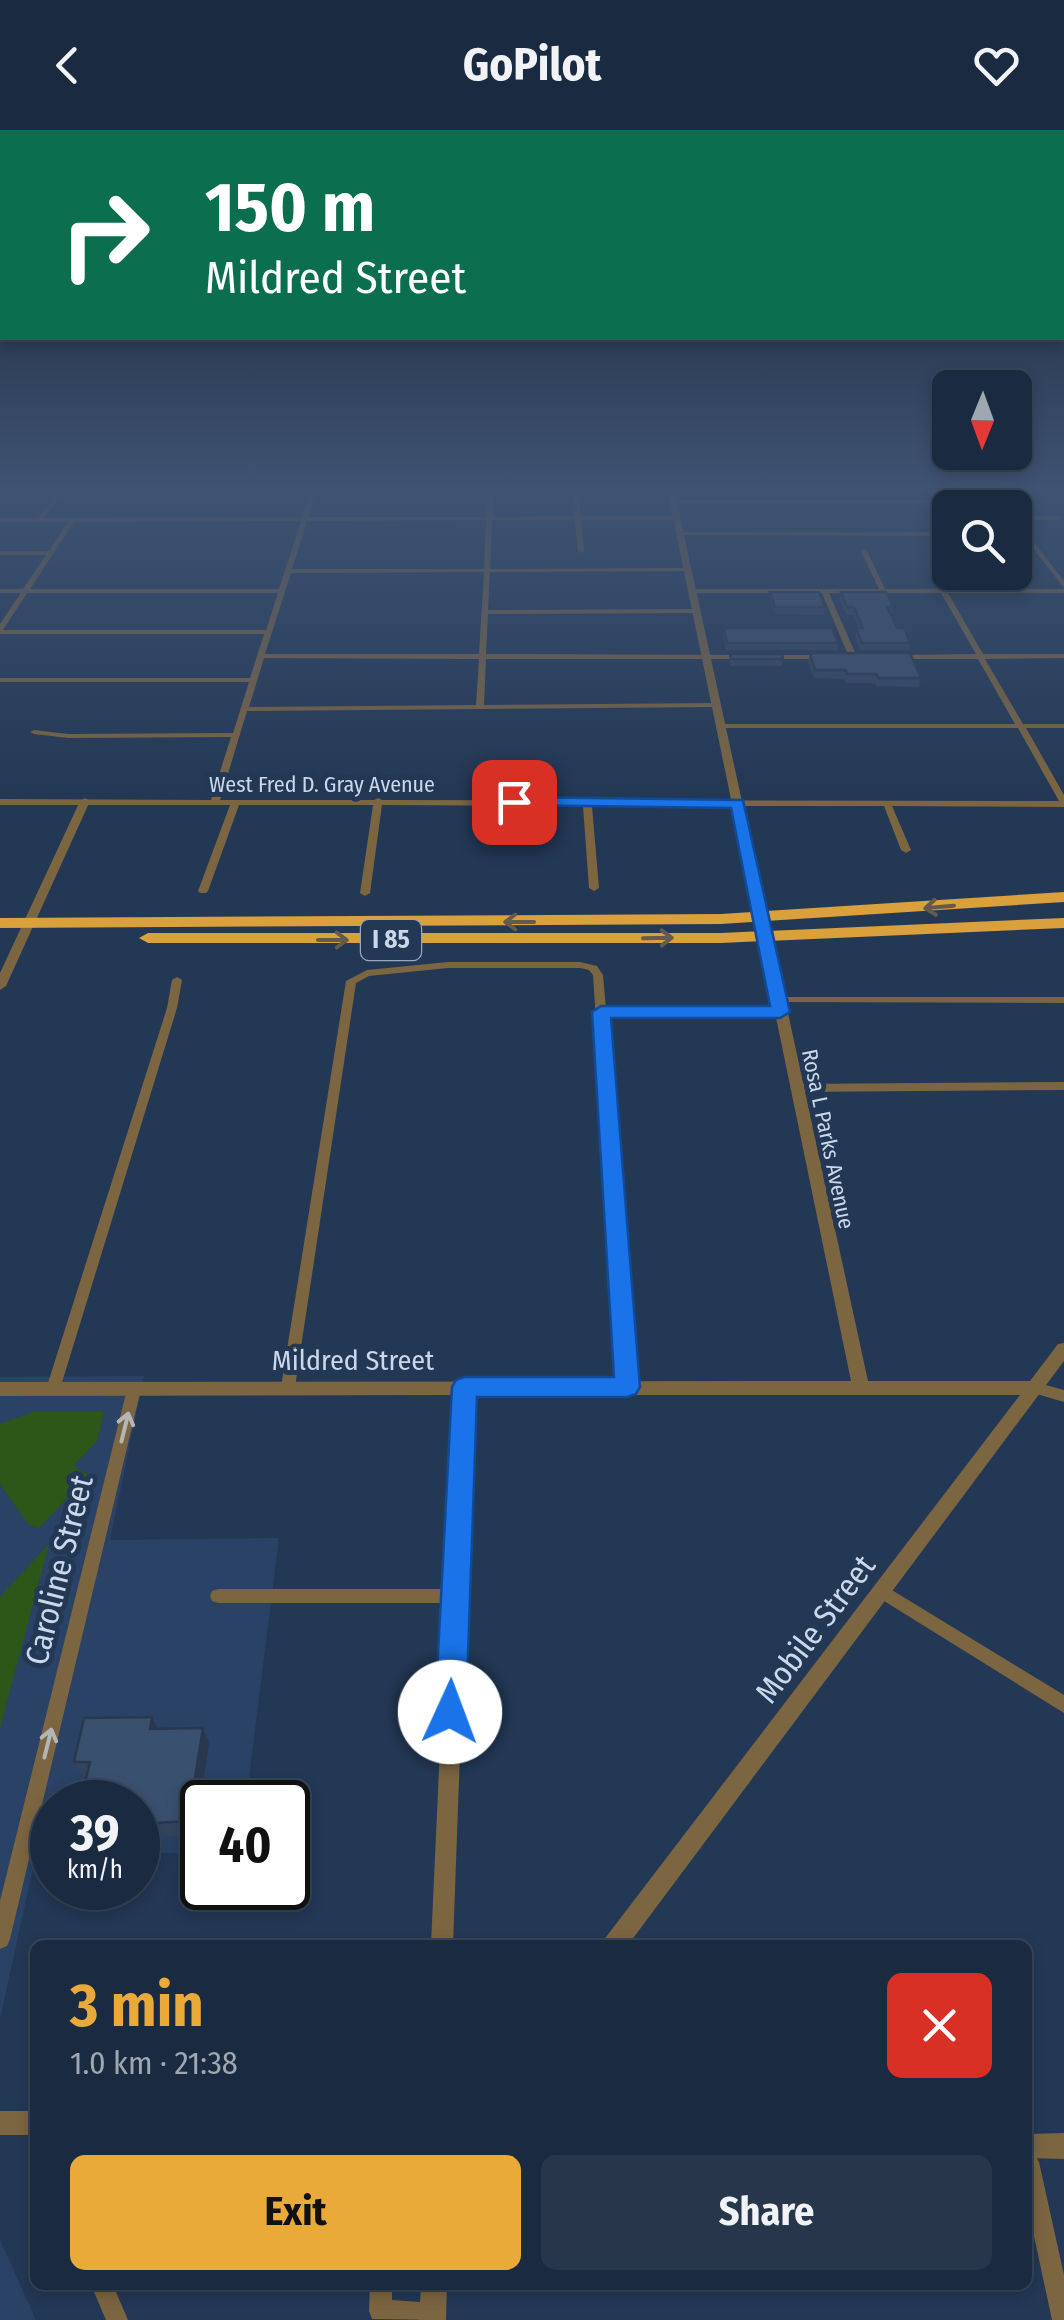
<!DOCTYPE html>
<meta charset="utf-8">
<style>
body{margin:0;font-family:"Fira Sans Condensed",sans-serif;background:#27364b;color:#f1f3f6;height:100vh;display:flex;flex-direction:column;font-size:38px;white-space:nowrap}
*{box-sizing:border-box;margin:0}
p{font-size:32px;color:#9fa7b1}
.icon{flex:none;width:55px;height:55px;fill:none;stroke:currentColor;stroke-width:2;stroke-linecap:round;stroke-linejoin:round}
.map{position:relative;flex:1;overflow:hidden}
.details{position:absolute;left:30px;top:1810px;width:1002px;height:350px;display:flex;flex-direction:column;background:#1a2a40;border-radius:15px;box-shadow:0 5px 15px #0003,0 0 0 2px #384659}
.details>*{flex:none}
.hud{position:absolute;left:0px;top:0px;width:1065px;height:210px;box-shadow:0 5px 15px #0003,0 0 0 2px #384659;background:#0b6e4f;color:#fff;overflow:hidden}
.needle{width:65px;rotate:181deg}
.tools{position:absolute;left:932px;top:240px;display:grid;gap:20px}
.tools a{display:grid;place-items:center;width:100px;height:100px;border-radius:15px;background:#1a2a40;box-shadow:0 5px 15px #0003,0 0 0 2px #384659;font-size:50px}
.speed{position:absolute;left:30px;top:1650px;display:flex;gap:20px;font-size:50px;font-weight:700;text-align:center}
.speed>*{display:grid;place-content:center;width:130px;height:130px;border-radius:50%;background:#1a2a40;box-shadow:0 5px 15px #0003,0 0 0 2px #384659;line-height:1}
.speed small{font-size:25px;font-weight:400}
.speed .limit{border:5px solid #111;border-radius:15px;background:#fff;color:#111}
.pin{position:absolute;display:grid;place-items:center;width:85px;height:85px;color:#fff;margin:-42px;border-radius:20px;box-shadow:0 5px 15px #0006}
.me{position:absolute;width:110px;margin:-55px;rotate:2deg;stroke-linejoin:round;filter:drop-shadow(0 0 8px #0008)}
.turn{display:flex;align-items:center;gap:35px;height:210px;padding:0 40px;font-size:45px}
.turn .icon{width:130px;height:130px;stroke-width:2.5}
.turn b{display:block;font-size:70px;line-height:85px}
.round{display:grid;place-items:center;flex:none;width:105px;height:105px;border-radius:15px;background:#27364b}
.summary{display:flex;align-items:center;justify-content:space-between;height:170px;padding:0 40px}
h1{font-size:60px;font-weight:700;line-height:75px;color:#eaaa39}
.primary-button{display:flex;gap:20px;margin-top:auto;padding:20px 40px}
.primary-button a{flex:1;height:115px;border-radius:15px;background:#eaaa39;color:#111;font-size:40px;font-weight:700;line-height:115px;text-align:center}
.primary-button a+a{background:#27364b;color:#f1f3f6}
header{display:flex;justify-content:space-between;align-items:center;height:130px;padding:0 40px;background:#1a2a40;font-size:45px;font-weight:700}
.map>svg:first-child{display:block}
.built{fill:#294265}
.green{fill:#2c5718}
.lines{fill:none;stroke-linecap:round;stroke-linejoin:round}
.minor{fill:#7c6541;fill-rule:evenodd}
.tertiary{fill:#7c6541;fill-rule:evenodd}
.motorway{fill:#d9a03c;fill-rule:evenodd}
.wall{fill:#32455f}
.shaded-wall{fill:#29384e}
.building{fill:#3a506f;stroke:#29384e;stroke-width:2.5}
.oneway{stroke:#635c4c}
.oneway2{stroke:#b3b6b8}
.route{fill:#1a73e8;stroke:#114b97;stroke-width:2.5}
.labels{text-anchor:middle;dominant-baseline:central;stroke-width:10;stroke-linejoin:round;paint-order:stroke}
.far-street-label{font-size:22px;fill:#cbd8eb;stroke:#233855}
.shield{fill:#233855;stroke:#99a8be;stroke-width:2.5}
.shield-label{font-size:25px;font-weight:bold;fill:#cbd8eb}
.street-label{font-size:28px;fill:#cbd8eb;stroke:#233855}
.near-street-label{font-size:32px;fill:#cbd8eb;stroke:#233855}
</style>
<header><svg class="icon" aria-label="back" viewBox="0 0 24 24"><path d="M15 5l-7 7 7 7"/></svg>GoPilot<svg class="icon" aria-label="heart" viewBox="0 0 24 24"><path d="M12 20l-8-8c-3-5 5-10 8-4 3-6 11-1 8 4z"/></svg></header>
<div class="map">
<svg width="1064" height="2190" viewBox="0 0 1064 2190">
<rect width="100%" height="100%" fill="#233855"/>
<path class="built" d="M 144,1246 L 110,1410 L 279,1408 L 246,1672 L 202,1672 L 202,1723 L 138,1723 L 138,1672 L 52,1672 L 52,1724 L 36,1724 L 0,1889 L 0,1247 Z
M 0,2110 L 36,2190 L 0,2190 Z"/>
<path class="green" d="M 33,1282 L 104,1282 L 97,1311 L 73,1336 L 89,1345 L 38,1399 L 27,1393 L 0,1354 L 0,1294 Z
M 49,1414 L 0,1598 L 0,1467 Z"/>
<g class="lines">
<path class="minor" d="M 59,359 L 65,359 L 44,388 L 302,387 L 311,359 L 317,359 L 308,387 L 487,387 L 488,359 L 494,359 L 493,387 L 575,386 L 572,359 L 578,359 L 581,386 L 677,386 L 680,388 L 677,390 L 581,390 L 584,421 L 581,423 L 578,421 L 575,390 L 492,390 L 490,439 L 688,438 L 691,440 L 690,441 L 490,442 L 488,480 L 697,479 L 700,481 L 697,483 L 488,484 L 486,524 L 743,525 L 747,527 L 743,529 L 486,529 L 484,575 L 720,573 L 720,577 L 717,577 L 247,581 L 220,670 L 374,670 L 378,668 L 382,670 L 1059,671 L 1018,598 L 719,598 L 718,596 L 722,594 L 1015,594 L 978,529 L 898,529 L 894,527 L 898,525 L 976,524 L 941,463 L 829,463 L 857,527 L 853,529 L 849,527 L 822,463 L 693,463 L 690,461 L 693,459 L 879,459 L 861,421 L 864,419 L 867,421 L 885,459 L 975,459 L 966,442 L 973,442 L 982,459 L 1064,459 L 1064,463 L 948,463 L 983,524 L 1064,524 L 1064,528 L 985,529 L 1023,594 L 1064,594 L 1064,598 L 1026,598 L 1064,665 L 1064,677 L 892,676 L 911,720 L 906,723 L 901,720 L 884,676 L 592,676 L 599,758 L 594,761 L 589,758 L 583,676 L 382,675 L 370,763 L 365,766 L 360,763 L 373,675 L 239,675 L 208,761 L 206,763 L 200,763 L 198,761 L 230,675 L 0,675 L 0,669 L 211,670 L 231,607 L 68,608 L 34,604 L 30,602 L 34,600 L 68,604 L 233,603 L 249,552 L 0,552 L 0,548 L 250,548 L 264,504 L 0,504 L 0,494 L 21,463 L 0,463 L 0,459 L 23,459 L 46,425 L 0,425 L 0,421 L 49,421 L 68,392 L 0,392 L 0,388 L 38,388 ZM 486,390 L 484,439 L 292,439 L 307,391 ZM 301,391 L 279,459 L 30,459 L 74,392 ZM 484,442 L 479,524 L 265,524 L 291,443 ZM 27,463 L 278,463 L 266,500 L 3,500 ZM 264,528 L 479,529 L 476,575 L 249,577 Z
M 673,370 L 1000,370 L 1003,372 L 1000,374 L 671,373 Z
M 1015,386 L 1059,386 L 1062,388 L 1059,390 L 1017,390 L 1064,451 L 1064,458 L 1015,395 Z
M 680,402 L 950,402 L 950,406 L 678,405 Z
M 768,525 L 823,525 L 827,527 L 823,529 L 765,529 L 765,525 Z
M 448,832 L 580,832 L 597,836 L 603,845 L 606,879 L 780,879 L 785,882 L 780,885 L 606,885 L 634,1257 L 632,1261 L 627,1263 L 622,1261 L 620,1257 L 593,845 L 589,840 L 580,838 L 448,838 L 369,846 L 356,853 L 295,1257 L 293,1261 L 288,1263 L 283,1261 L 281,1257 L 346,851 L 367,840 Z
M 177,847 L 182,850 L 177,878 L 60,1259 L 58,1263 L 53,1265 L 48,1263 L 46,1259 L 167,878 L 172,850 Z
M 779,867 L 1064,867 L 1064,873 L 775,872 L 774,870 Z
M 1064,952 L 1064,960 L 796,962 L 790,958 L 796,954 Z
M 1035,1252 L 1064,1260 L 1064,1272 L 1030,1262 L 1028,1258 L 1030,1254 Z
M 134,1253 L 139,1255 L 141,1259 L 10,1809 L 7,1816 L 0,1819 L 0,1771 L 127,1259 L 129,1255 Z
M 882,1454 L 1064,1565 L 1064,1583 L 876,1466 L 874,1461 L 876,1456 Z
M 218,1459 L 455,1459 L 461,1461 L 463,1466 L 461,1471 L 455,1473 L 218,1473 L 212,1471 L 210,1466 L 212,1461 Z
M 1028,2021 L 1035,2025 L 1039,2032 L 1064,2145 L 1064,2190 L 1052,2190 L 1028,2078 Z
M 91,2155 L 113,2155 L 128,2190 L 106,2190 Z
M 370,2155 L 392,2155 L 392,2170 L 433,2173 L 441,2176 L 444,2184 L 442,2190 L 372,2189 L 369,2181 Z"/>
<path class="tertiary" d="M 667,359 L 674,359 L 868,1251 L 1030,1251 L 1058,1214 L 1064,1213 L 1064,1231 L 628,1815 L 603,1815 L 606,1807 L 1020,1265 L 473,1265 L 453,1815 L 431,1815 L 456,1265 L 0,1266 L 0,1252 L 851,1251 Z
M 85,668 L 90,671 L 6,856 L 0,860 L 0,843 L 80,671 Z
M 0,1981 L 35,1981 L 35,2005 L 0,2005 Z
M 1064,2003 L 1064,2029 L 1028,2028 L 1028,2004 Z
M 421,2155 L 447,2155 L 446,2190 L 419,2190 Z"/>
<path class="motorway" d="M 1064,762 L 1064,772 L 721,794 L 0,798 L 0,788 L 721,784 Z
M 1064,788 L 1064,798 L 721,813 L 148,813 L 139,808 L 148,803 L 721,803 Z"/>
</g>
<path class="wall" d="M 770,462 L 825,477 L 824,485 L 775,484 L 770,469 Z
M 841,462 L 893,477 L 892,485 L 890,485 L 897,498 L 910,513 L 909,520 L 860,520 L 855,505 L 856,498 L 859,498 L 853,485 L 846,485 L 839,469 Z
M 724,498 L 838,513 L 837,520 L 726,520 L 723,505 Z
M 810,523 L 921,548 L 919,557 L 876,556 L 875,553 L 846,553 L 844,549 L 814,548 L 808,532 Z
M 730,524 L 783,529 L 782,536 L 730,536 Z
M 152,1587 L 158,1599 L 203,1598 L 209,1613 L 195,1705 L 138,1708 L 138,1672 L 84,1657 L 87,1646 L 83,1646 L 74,1632 Z"/>
<path class="shaded-wall" d="M 152,1587 L 159,1601 L 150,1599 Z
M 203,1598 L 209,1613 L 195,1705 L 188,1691 Z"/>
<path class="building" d="M 770,462 L 819,462 L 825,477 L 775,477 Z
M 841,462 L 886,462 L 893,477 L 887,477 L 897,498 L 904,498 L 910,513 L 862,513 L 856,498 L 863,498 L 854,477 L 847,477 Z
M 724,498 L 832,498 L 838,513 L 727,513 Z
M 810,523 L 910,523 L 921,548 L 878,548 L 877,544 L 847,544 L 846,540 L 815,540 Z
M 730,524 L 782,524 L 783,529 L 731,529 Z
M 152,1587 L 150,1599 L 203,1598 L 188,1691 L 138,1694 L 138,1672 L 66,1672 L 69,1657 L 84,1657 L 90,1632 L 74,1632 L 84,1588 Z
M 870,1810 L 916,1812 L 916,1815 L 860,1815 L 860,1813 L 871,1813 Z"/>
<defs><path id="oneway-shaft" d="M-6 0H5M1.5-3L5.5 0L1.5 3" fill="none" stroke-width="1.6" stroke-linecap="round" stroke-linejoin="round" transform="scale(2.5)"/></defs>
<g class="oneway">
<use href="#oneway-shaft" transform="translate(939 777) rotate(175)"/>
<use href="#oneway-shaft" transform="translate(519 792) rotate(180)"/>
<use href="#oneway-shaft" transform="translate(658 808) rotate(-1)"/>
<use href="#oneway-shaft" transform="translate(333 810)"/>
</g>
<g class="oneway2">
<use href="#oneway-shaft" transform="translate(125 1297) rotate(-76)"/>
<use href="#oneway-shaft" transform="translate(48 1613) rotate(-76)"/>
</g>
<linearGradient id="sky" x2="0" y2="1"><stop stop-color="#131f2f"/><stop offset="0.54" stop-color="#3f5373"/><stop offset="1" stop-color="#3f5373" stop-opacity="0"/></linearGradient>
<rect width="1064" height="666" fill="url(#sky)"/>
<path class="route" d="M 514,667 L 743,670 L 790,882 L 780,888 L 611,888 L 640,1257 L 636,1264 L 627,1267 L 477,1267 L 466,1582 L 461,1593 L 450,1598 L 439,1593 L 435,1582 L 452,1257 L 456,1250 L 464,1247 L 614,1247 L 592,882 L 601,876 L 770,876 L 731,678 L 509,675 L 506,672 Z"/>
<g class="labels">
<g class="far-street-label">
<text x="322" y="654">West Fred D. Gray Avenue</text>
<text transform="translate(828 1009) rotate(78)">Rosa L Parks Avenue</text>
</g>
<rect class="shield" x="361" y="790" width="60" height="40" rx="8"/>
<g class="shield-label">
<text x="391" y="810">I 85</text>
</g>
<g class="street-label">
<text x="353" y="1230">Mildred Street</text>
</g>
<g class="near-street-label">
<text transform="translate(59 1440) rotate(-76)">Caroline Street</text>
<text transform="translate(815 1499) rotate(-53)">Mobile Street</text>
</g>
</g>
</svg>
<div class="tools">
<a><svg class="needle" viewBox="-14 -14 28 28"><path d="M0-13l5 13h-10z" fill="#e53935"/><path d="M0 13l5-13h-10z" fill="#9fa7b1"/></svg></a>
<a><svg class="icon" aria-label="search" viewBox="0 0 24 24"><circle cx="10" cy="10" r="6"/><path d="M15 15l6 6"/></svg></a>
</div>
<div class="speed"><div>39<small>km/h</small></div><div class="limit">40</div></div>
<div class="pin" style="left:514px;top:672px;background:#d93025"><svg class="icon" aria-label="arrive" viewBox="0 0 24 24"><path d="M6 21V4h12l-3 4 3 4H6"/></svg></div>
<svg class="me" style="left:450px;top:1582px" viewBox="-20 -20 40 40"><circle r="19" fill="#fff"/><path d="M0-13L10 11 0 6-10 11z" fill="#1a73e8"/></svg>
<div class="hud">
<div class="turn"><svg class="icon" aria-label="right" viewBox="0 0 24 24"><path d="M7 20v-9h11M14 6l5 5-5 5"/></svg><div><b>150 m</b>Mildred Street</div></div>
</div>
<section class="details">
<div class="summary"><div><h1>3 min</h1><p>1.0 km · 21:38</p></div><a class="round" style="background:#d93025;color:#fff"><svg class="icon" aria-label="close" viewBox="0 0 24 24"><path d="M6 6l12 12M18 6L6 18"/></svg></a></div>
<div class="primary-button"><a>Exit</a><a>Share</a></div>
</section>
</div>
